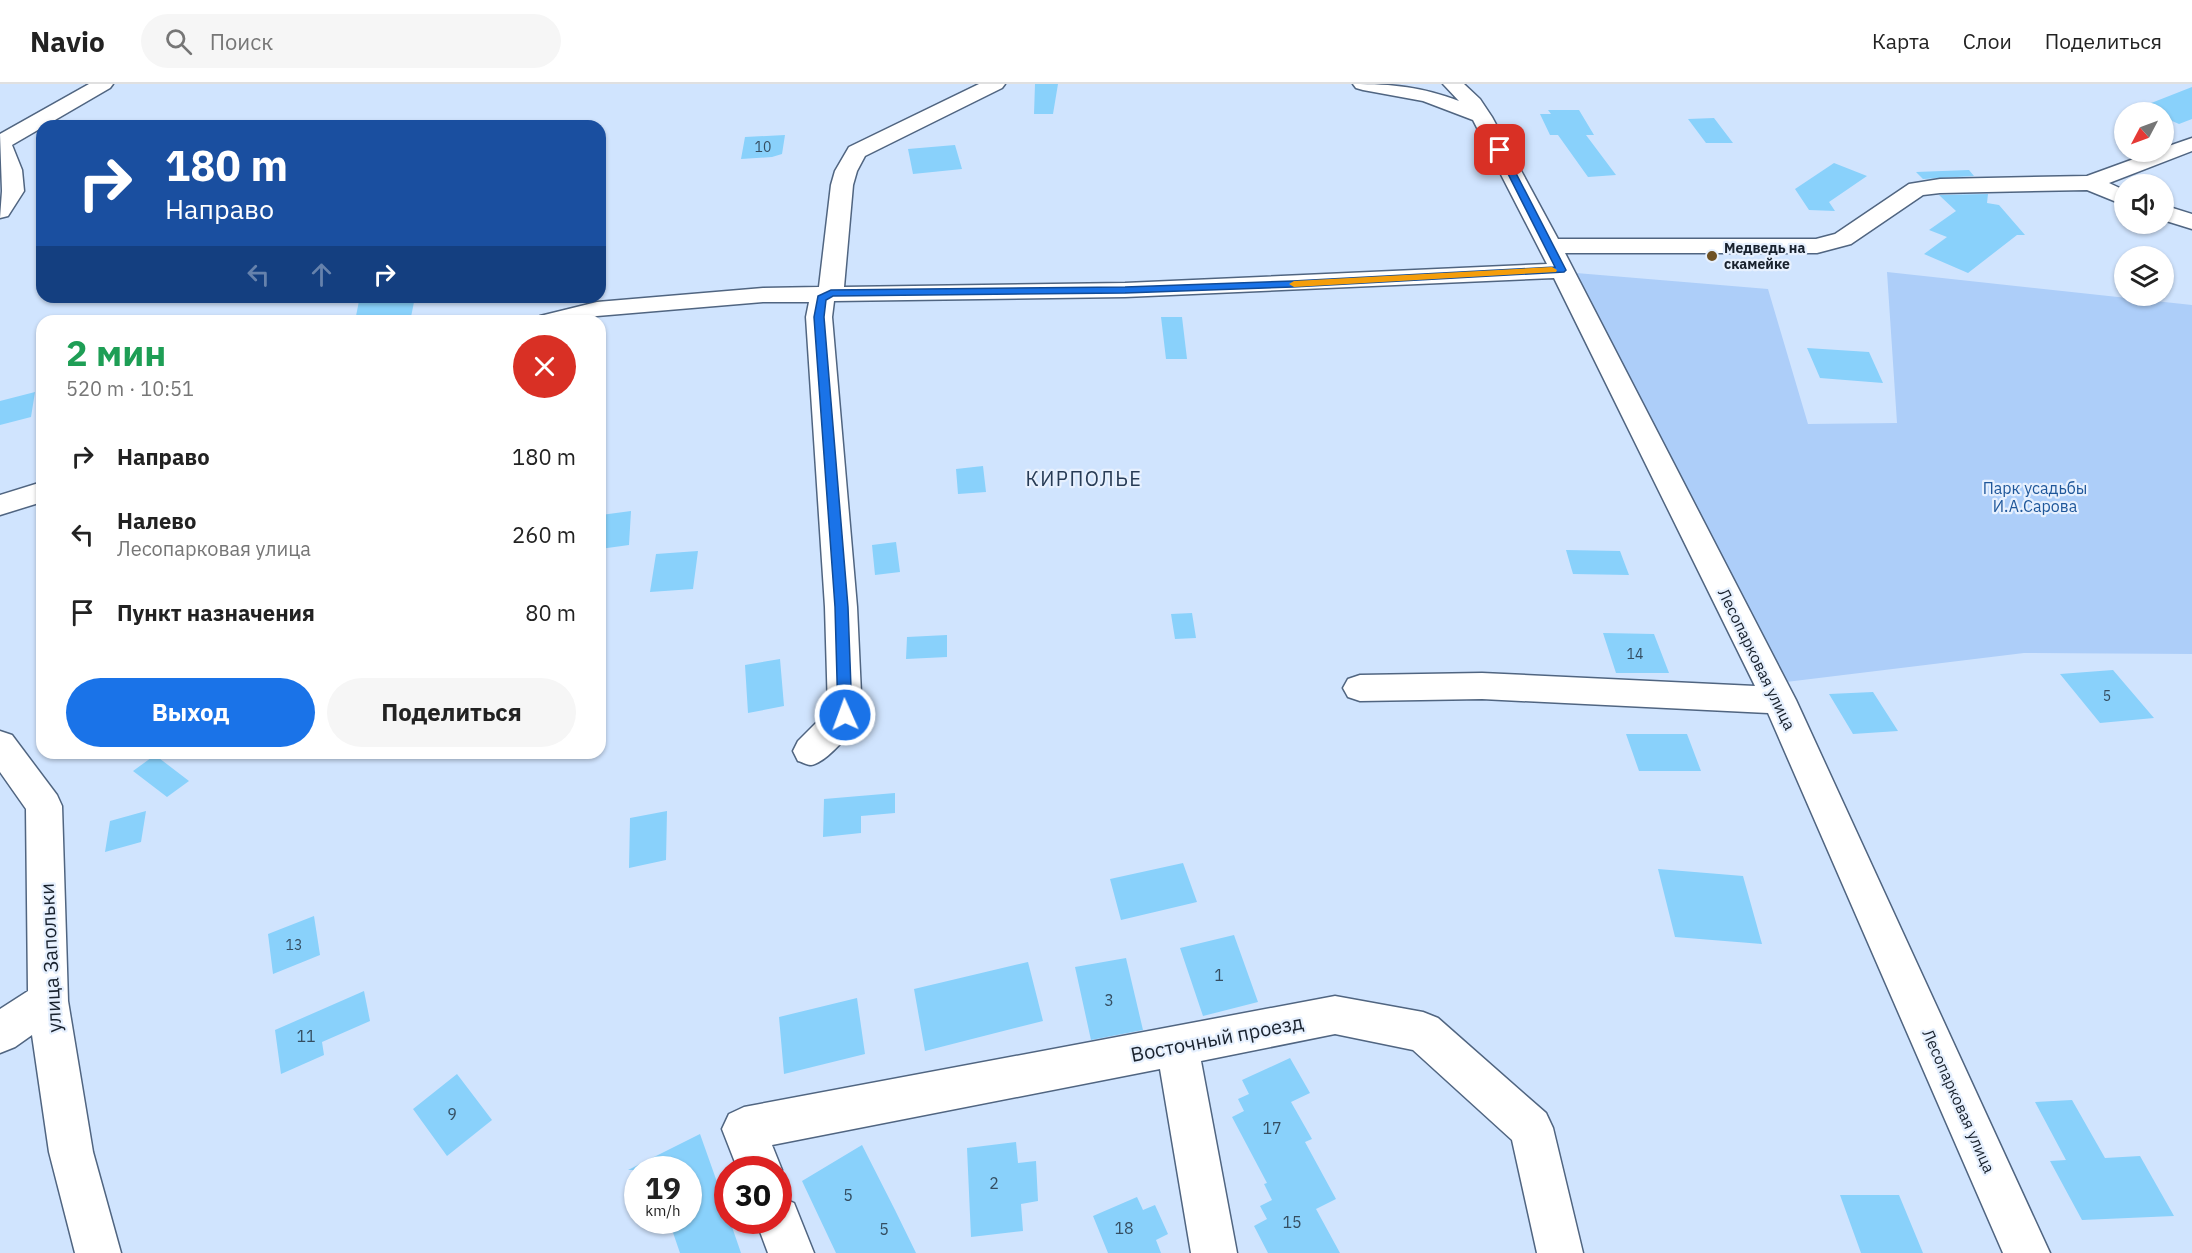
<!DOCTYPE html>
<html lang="ru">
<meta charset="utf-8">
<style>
body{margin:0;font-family:"IBM Plex Sans",sans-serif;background:#f6f6f6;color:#222;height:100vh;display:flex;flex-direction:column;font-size:22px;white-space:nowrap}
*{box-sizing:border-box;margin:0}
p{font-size:20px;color:#767676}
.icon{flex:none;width:33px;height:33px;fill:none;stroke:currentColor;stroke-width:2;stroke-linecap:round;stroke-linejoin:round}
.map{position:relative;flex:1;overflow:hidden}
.sheet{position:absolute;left:36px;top:231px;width:570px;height:444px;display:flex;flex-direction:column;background:#fff;border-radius:18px;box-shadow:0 2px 4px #0004}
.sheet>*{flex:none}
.banner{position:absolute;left:36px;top:36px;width:570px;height:183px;border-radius:18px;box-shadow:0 2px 4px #0004;background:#1a4fa0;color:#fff;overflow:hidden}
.needle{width:39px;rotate:229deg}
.tools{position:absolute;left:2114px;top:18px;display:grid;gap:12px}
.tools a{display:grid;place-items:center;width:60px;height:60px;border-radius:50%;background:#fff;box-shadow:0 2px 4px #0004;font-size:30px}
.speed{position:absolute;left:624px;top:1072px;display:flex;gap:12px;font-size:30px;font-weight:700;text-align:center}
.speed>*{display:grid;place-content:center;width:78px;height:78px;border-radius:50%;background:#fff;box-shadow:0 2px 4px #0004;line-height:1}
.speed small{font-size:15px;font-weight:400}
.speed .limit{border:9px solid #d22;background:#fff;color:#111}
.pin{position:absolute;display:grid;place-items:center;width:51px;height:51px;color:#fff;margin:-26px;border-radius:12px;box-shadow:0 3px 9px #0006}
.me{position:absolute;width:66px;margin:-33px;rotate:358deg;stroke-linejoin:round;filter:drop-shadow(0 0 4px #0008)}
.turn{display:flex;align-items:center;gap:21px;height:126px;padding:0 30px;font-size:27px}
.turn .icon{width:78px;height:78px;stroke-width:2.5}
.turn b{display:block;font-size:42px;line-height:51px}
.lanes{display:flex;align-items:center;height:57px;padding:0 30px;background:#0003;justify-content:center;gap:30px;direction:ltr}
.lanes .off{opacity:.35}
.round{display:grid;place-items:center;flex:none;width:63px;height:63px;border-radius:32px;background:#f6f6f6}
.headline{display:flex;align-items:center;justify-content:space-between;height:102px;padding:0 30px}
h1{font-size:36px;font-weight:700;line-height:45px;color:#1e9e55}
.cta{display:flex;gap:12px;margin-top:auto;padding:12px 30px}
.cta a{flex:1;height:69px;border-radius:36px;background:#1a73e8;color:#fff;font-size:24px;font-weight:700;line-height:69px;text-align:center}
.cta a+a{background:#f6f6f6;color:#222}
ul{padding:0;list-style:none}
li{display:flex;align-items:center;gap:18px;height:78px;padding:0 30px}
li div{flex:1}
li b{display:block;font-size:22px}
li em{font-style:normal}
header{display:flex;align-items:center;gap:36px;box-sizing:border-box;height:84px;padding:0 30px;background:#fff;border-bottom:2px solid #e0e0e0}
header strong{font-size:28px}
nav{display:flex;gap:33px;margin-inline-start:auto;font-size:21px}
.search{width:420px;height:54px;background:#f6f6f6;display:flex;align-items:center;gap:15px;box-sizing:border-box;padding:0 21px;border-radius:33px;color:#767676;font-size:22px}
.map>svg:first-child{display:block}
.green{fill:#adcef9}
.building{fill:#89d1fb}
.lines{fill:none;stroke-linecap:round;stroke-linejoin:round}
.minor-casing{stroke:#506581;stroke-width:3}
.minor{fill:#fff;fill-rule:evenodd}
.route{fill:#1a73e8;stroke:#114b97;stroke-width:1.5}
.slow{fill:#f59e0b}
.poi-dot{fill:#6e5124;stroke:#e6f0fe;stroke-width:2}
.labels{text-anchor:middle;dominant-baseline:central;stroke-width:4.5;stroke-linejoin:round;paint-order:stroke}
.number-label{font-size:14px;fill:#354e61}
.far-poi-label{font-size:14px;font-weight:bold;fill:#19222e;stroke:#e6f0fe;text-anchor:start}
.park-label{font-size:16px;fill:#1f579a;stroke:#e6f0fe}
.street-label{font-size:16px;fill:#19222e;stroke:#e6f0fe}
.near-number-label{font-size:16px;fill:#354e61}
.quarter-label{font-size:20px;letter-spacing:1.5px;fill:#273b55;stroke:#e6f0fe}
.near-street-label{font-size:20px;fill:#19222e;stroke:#e6f0fe}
</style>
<header>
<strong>Navio</strong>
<div class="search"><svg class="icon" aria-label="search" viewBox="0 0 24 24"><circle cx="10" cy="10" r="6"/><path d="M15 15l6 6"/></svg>Поиск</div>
<nav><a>Карта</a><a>Слои</a><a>Поделиться</a></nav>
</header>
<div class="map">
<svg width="2192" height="1169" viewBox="0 0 2192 1169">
<rect width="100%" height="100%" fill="#d0e4fe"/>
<path class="green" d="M 1887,188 L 2192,221 L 2192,570 L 2024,569 L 1786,598 L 1576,189 L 1768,205 L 1808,340 L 1897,339 Z"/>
<path class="building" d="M 1035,0 L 1058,0 L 1053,30 L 1034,30 Z
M 2192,3 L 2192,35 L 2179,40 L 2163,33 L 2163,28 L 2153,28 L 2141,23 Z
M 1548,26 L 1579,26 L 1594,51 L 1586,51 L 1616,91 L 1588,93 L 1558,51 L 1550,51 L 1540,30 L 1551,30 Z
M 1714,34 L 1733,59 L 1706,59 L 1688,35 Z
M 785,51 L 782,70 L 772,73 L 741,75 L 745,53 Z
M 955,61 L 962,85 L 913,90 L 908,65 Z
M 1834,79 L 1867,92 L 1829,118 L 1835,127 L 1809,126 L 1795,105 Z
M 1969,86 L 1974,92 L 1923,95 L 1916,88 Z
M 1988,110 L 1987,119 L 1999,121 L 2025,151 L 2017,151 L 1968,189 L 1924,170 L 1947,153 L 1929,146 L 1956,127 L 1939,111 Z
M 388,213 L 415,213 L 411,233 L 384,237 L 355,237 L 359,217 Z
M 1161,233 L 1182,233 L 1187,275 L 1166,275 Z
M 1807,264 L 1869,268 L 1883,299 L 1820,294 Z
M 35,308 L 31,333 L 0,341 L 0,317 Z
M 983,382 L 986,408 L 958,410 L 956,385 Z
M 631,427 L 629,461 L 600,465 L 601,431 Z
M 896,458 L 900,488 L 875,491 L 872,461 Z
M 1566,466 L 1620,467 L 1629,491 L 1573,490 Z
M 698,467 L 693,505 L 650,508 L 656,470 Z
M 1192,529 L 1196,554 L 1175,555 L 1171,530 Z
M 1603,549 L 1654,550 L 1669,589 L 1616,589 Z
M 947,551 L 947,573 L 906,575 L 907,553 Z
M 780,575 L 784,622 L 748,629 L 745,581 Z
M 2113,586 L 2154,634 L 2100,639 L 2060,590 Z
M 1873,608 L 1898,647 L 1853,650 L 1829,610 Z
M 1626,650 L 1687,650 L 1701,687 L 1639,687 Z
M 155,671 L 189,697 L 167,713 L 133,687 Z
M 895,709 L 895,729 L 861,732 L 861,749 L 823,753 L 824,715 Z
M 146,727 L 141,758 L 105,768 L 110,737 Z
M 667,727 L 666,776 L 629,784 L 630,734 Z
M 1183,779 L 1197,818 L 1121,836 L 1110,795 Z
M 1658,785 L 1743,792 L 1762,860 L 1675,853 Z
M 314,832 L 320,871 L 273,890 L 268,850 Z
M 1234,851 L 1258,918 L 1203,932 L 1180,864 Z
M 1126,874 L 1143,946 L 1091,956 L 1075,883 Z
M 1028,878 L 1043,937 L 925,967 L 914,905 Z
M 364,907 L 370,937 L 322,958 L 324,971 L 281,990 L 275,946 Z
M 857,914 L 865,970 L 784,990 L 779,933 Z
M 1290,974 L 1310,1009 L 1291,1018 L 1312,1055 L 1305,1058 L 1336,1115 L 1316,1125 L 1340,1169 L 1268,1169 L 1254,1142 L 1267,1135 L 1260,1122 L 1272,1116 L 1264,1100 L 1267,1099 L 1232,1033 L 1244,1027 L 1238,1015 L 1249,1010 L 1242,996 Z
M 457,990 L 492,1036 L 447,1072 L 413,1025 Z
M 2072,1016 L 2105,1074 L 2140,1072 L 2174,1132 L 2082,1136 L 2050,1077 L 2066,1076 L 2035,1018 Z
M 700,1050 L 728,1129 L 728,1137 L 730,1137 L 741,1169 L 680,1169 L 669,1137 L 688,1137 L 688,1086 L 628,1086 Z
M 1016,1058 L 1018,1079 L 1036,1077 L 1038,1117 L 1021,1120 L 1023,1147 L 971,1153 L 967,1064 Z
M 862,1061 L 895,1126 L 916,1169 L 836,1169 L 802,1097 Z
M 1840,1111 L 1899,1111 L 1923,1169 L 1861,1169 Z
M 1137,1113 L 1143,1126 L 1155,1121 L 1168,1150 L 1156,1156 L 1161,1169 L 1108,1169 L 1093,1132 Z"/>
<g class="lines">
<g class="minor-casing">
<path id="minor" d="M 89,0 L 113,0 L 110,4 L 12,61 L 22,86 L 24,107 L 8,132 L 0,134 L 2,107 L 0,50 Z
M 979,0 L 1005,0 L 1002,4 L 865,72 L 857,87 L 853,101 L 844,203 L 1125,199 L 1547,180 L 1473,36 L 1423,17 L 1363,6 L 1356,4 L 1353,0 C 1393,0 1422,3 1459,17 L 1443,0 L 1464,0 L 1480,15 L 1492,33 L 1558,155 L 1816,155 L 1835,150 L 1909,100 L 1940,95 L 2087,92 L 2153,68 L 2163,68 L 2163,64 L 2192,54 L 2192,67 L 2109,99 L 2124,106 L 2124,121 L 2087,106 L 1940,109 L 1923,111 L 1851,160 L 1817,169 L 1565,169 L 1796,616 L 2050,1169 L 2003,1169 L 1768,629 L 1482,615 L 1360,617 L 1348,613 L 1343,604 L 1348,595 L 1360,591 L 1482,589 L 1755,602 L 1554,194 L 1125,213 L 834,217 L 832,233 L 857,523 L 862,631 C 855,644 827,679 811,681 C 807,681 802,678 798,677 L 793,667 L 798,657 L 828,627 L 825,523 L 806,233 L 809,218 L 763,218 L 597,232 L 579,237 L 536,237 L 540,232 L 597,218 L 763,204 L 819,203 L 831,101 L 835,87 L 849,63 Z
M 2163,121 L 2192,130 L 2192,145 L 2163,136 Z
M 42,398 L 42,418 L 0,431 L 0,411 Z
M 0,647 L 12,651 L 57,711 L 62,722 L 68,917 L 93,1068 L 121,1169 L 75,1169 L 49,1068 L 32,951 L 15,963 L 0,969 L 0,925 L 28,907 L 26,725 L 0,688 Z
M 1335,912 L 1423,928 L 1438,934 L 1546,1029 L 1553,1044 L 1583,1169 L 1537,1169 L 1512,1056 L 1413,966 L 1335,950 L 1201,977 L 1237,1169 L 1191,1169 L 1160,985 L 772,1061 L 782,1086 L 778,1095 L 778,1086 L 738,1086 L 722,1045 L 729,1030 L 744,1023 Z
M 778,1112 L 794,1119 L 814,1169 L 768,1169 L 756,1137 L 778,1137 Z"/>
</g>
<use href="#minor" class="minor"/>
</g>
<path class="route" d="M 1500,64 L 1504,66 L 1566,186 L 1564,188 L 1293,203 L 1125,209 L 833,212 L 826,216 L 824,233 L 848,523 L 852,631 L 850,635 L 840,635 L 838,631 L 835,523 L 814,233 L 818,212 L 831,206 L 1125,203 L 1293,197 L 1555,183 L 1496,66 Z"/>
<path class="slow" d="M 1552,183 L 1557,186 L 1556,188 L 1294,203 L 1289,200 L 1294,197 Z"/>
<circle class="poi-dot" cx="1712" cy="172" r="6"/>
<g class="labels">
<g class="number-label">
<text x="763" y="63">10</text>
<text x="1635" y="570">14</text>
<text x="2107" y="612">5</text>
<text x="294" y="861">13</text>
</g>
<g class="far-poi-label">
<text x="1724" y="164">Медведь на<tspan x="1724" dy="16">скамейке</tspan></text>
</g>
<g class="park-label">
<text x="2035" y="404">Парк усадьбы<tspan x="2035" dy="18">И.А.Сарова</tspan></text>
</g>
<g class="street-label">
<text transform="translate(1757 575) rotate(64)">Лесопарковая улица</text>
<text transform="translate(1959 1017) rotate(66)">Лесопарковая улица</text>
</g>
<g class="near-number-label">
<text x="1219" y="891">1</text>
<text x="1109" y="916">3</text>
<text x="306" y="952">11</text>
<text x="452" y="1030">9</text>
<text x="1272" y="1044">17</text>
<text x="994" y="1099">2</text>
<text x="848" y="1111">5</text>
<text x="1292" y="1138">15</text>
<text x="1124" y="1144">18</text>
<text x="884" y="1145">5</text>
</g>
<g class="quarter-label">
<text x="1084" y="394">КИРПОЛЬЕ</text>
</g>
<g class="near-street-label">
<text transform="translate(50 874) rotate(-93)">улица Запольки</text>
<text transform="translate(1217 954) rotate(-11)">Восточный проезд</text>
</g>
</g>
</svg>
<div class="tools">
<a><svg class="needle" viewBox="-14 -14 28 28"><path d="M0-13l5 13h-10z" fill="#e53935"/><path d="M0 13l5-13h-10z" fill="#767676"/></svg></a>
<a><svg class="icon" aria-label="sound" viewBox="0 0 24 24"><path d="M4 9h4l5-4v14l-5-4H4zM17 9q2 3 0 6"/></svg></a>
<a><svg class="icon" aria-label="layers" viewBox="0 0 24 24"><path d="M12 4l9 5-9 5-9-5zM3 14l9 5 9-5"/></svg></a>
</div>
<div class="speed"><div>19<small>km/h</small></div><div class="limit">30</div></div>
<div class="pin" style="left:1500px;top:66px;background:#d93025"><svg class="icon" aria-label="arrive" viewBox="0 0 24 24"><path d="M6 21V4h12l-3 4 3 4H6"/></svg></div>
<svg class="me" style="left:845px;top:631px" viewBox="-20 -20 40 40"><circle r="17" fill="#1a73e8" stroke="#fff" stroke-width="3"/><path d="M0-11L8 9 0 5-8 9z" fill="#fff"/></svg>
<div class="banner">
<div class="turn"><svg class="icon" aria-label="right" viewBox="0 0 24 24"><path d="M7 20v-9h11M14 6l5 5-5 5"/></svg><div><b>180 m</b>Направо</div></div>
<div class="lanes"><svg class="icon off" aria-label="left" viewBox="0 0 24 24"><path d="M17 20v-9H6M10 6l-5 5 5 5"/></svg><svg class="icon off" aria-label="ahead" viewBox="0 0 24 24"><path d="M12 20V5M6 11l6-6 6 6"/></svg><svg class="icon" aria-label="right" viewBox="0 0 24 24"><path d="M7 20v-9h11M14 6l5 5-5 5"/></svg></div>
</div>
<section class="sheet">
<div class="headline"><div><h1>2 мин</h1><p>520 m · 10:51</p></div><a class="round" style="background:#d93025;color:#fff"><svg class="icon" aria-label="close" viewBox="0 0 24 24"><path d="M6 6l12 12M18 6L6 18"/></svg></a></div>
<ul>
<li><svg class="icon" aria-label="right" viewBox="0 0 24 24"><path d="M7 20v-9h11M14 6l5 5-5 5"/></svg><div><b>Направо</b></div><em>180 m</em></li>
<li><svg class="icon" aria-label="left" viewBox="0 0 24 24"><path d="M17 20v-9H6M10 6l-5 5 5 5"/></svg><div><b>Налево</b><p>Лесопарковая улица</p></div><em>260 m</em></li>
<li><svg class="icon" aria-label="arrive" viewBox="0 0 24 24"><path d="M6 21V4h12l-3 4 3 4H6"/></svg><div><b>Пункт назначения</b></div><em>80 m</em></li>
</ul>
<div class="cta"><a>Выход</a><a>Поделиться</a></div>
</section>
</div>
